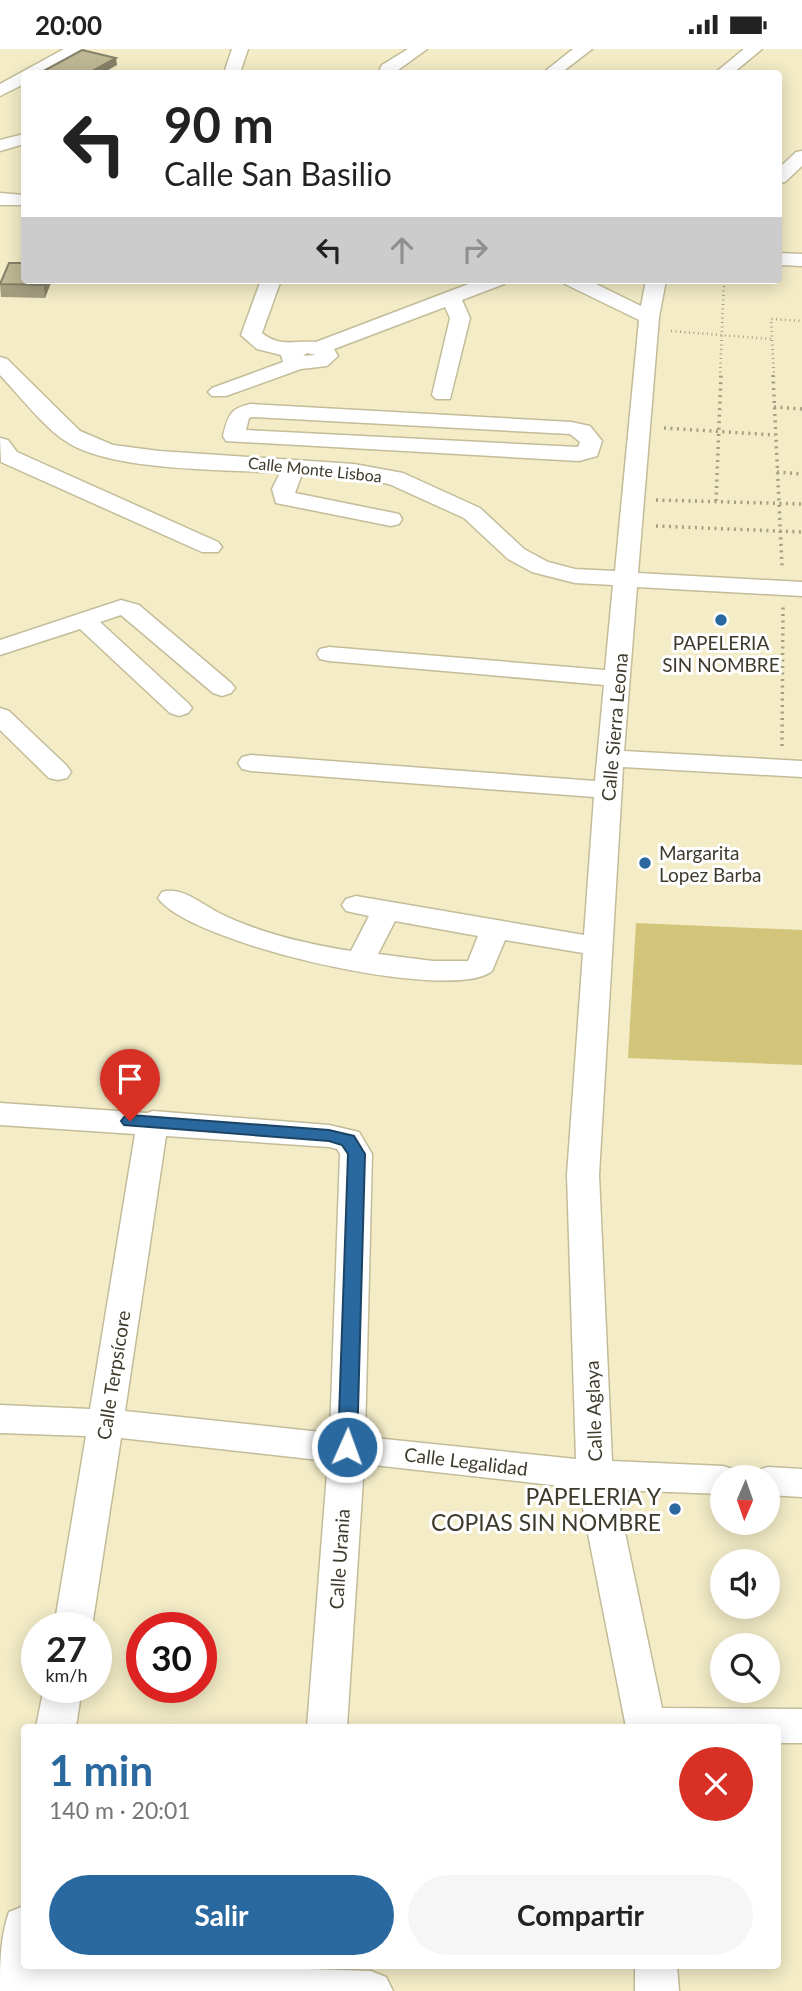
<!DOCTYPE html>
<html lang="es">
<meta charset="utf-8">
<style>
body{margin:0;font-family:Lato,sans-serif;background:#f6f6f6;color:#222;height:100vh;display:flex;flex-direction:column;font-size:26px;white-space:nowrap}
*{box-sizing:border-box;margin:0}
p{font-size:23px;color:#767676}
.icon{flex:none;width:38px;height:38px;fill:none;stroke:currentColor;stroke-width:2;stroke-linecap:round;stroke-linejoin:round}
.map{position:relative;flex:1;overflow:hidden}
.drawer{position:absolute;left:21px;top:1675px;width:760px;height:245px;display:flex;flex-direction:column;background:#fff;border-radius:7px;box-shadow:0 4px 18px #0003}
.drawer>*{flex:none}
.banner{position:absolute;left:21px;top:21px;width:761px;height:214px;border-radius:7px;box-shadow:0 4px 18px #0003;background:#fff;color:#222;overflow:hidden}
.needle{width:46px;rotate:182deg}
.tools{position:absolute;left:710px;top:1416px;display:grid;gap:14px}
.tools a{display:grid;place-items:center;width:70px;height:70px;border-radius:50%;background:#fff;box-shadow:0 4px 18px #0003;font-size:35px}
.speed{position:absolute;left:21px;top:1563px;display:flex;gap:14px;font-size:35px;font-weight:700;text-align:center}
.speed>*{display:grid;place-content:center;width:91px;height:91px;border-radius:50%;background:#fff;box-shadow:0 4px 18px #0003;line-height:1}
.speed small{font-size:18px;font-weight:400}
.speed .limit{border:10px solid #d22;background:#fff;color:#111}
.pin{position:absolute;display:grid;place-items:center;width:60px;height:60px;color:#fff;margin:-72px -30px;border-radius:50% 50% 50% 0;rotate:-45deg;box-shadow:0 0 7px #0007}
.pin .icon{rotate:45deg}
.me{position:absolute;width:77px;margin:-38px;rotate:2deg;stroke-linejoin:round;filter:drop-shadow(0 0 5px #0008)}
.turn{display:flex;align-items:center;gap:24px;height:147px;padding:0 28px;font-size:32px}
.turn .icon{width:91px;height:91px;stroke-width:2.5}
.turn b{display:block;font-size:49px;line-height:60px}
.lanes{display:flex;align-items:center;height:66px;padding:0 28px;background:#0003;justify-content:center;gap:35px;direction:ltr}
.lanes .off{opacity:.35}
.round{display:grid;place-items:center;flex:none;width:74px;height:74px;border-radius:37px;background:#f6f6f6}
.overview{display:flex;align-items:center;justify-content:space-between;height:119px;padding:0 28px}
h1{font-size:42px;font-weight:700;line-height:52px;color:#2a699f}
.cta{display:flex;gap:14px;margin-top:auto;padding:14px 28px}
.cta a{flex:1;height:80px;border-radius:42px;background:#2a699f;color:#fff;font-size:28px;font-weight:700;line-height:80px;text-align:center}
.cta a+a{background:#f6f6f6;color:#222}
.status{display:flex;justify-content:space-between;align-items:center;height:49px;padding:0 35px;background:#fff;direction:ltr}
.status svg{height:19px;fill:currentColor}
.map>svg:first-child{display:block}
.green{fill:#d2c479}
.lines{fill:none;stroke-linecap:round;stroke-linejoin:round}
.minor-casing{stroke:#c3bc99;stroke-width:3}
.path-far1{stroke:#a49f83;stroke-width:2.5;stroke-dasharray:1 3.5;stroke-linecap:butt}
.path{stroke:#a49f83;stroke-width:3.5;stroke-dasharray:2 4.5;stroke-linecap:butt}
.minor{fill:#fff;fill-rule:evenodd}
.wall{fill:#a49e80}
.shaded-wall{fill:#868168}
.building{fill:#bfb895;stroke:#868168;stroke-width:2}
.route{fill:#2a699f;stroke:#1b4467;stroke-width:2}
.poi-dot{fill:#2a699f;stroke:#fff;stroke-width:2.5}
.labels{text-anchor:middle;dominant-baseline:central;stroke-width:6;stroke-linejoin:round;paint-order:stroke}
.far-street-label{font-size:16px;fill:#3e3b2c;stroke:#fff}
.poi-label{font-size:19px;fill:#3e3b2c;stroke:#fff}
.street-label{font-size:19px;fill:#3e3b2c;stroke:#fff}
.near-poi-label{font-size:23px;fill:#3e3b2c;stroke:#fff;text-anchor:end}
</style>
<div class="status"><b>20:00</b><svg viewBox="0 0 49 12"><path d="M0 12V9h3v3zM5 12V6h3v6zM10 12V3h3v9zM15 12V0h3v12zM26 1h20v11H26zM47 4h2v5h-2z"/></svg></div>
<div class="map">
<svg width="802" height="1942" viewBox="0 0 802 1942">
<rect width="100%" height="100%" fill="#f3ecc7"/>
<path class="green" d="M 636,874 L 802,881 L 802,1016 L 628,1009 Z"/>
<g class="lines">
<g class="minor-casing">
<path id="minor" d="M 64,0 L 84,0 L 43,24 L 24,24 L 24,35 L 0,47 L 0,35 Z
M 232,0 L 248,0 L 240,24 L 224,24 Z
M 408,0 L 427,0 L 394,24 L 382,24 L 380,20 L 382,16 Z
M 573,0 L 592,0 L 561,24 L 543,24 Z
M 744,0 L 762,0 L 733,24 L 715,24 Z
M 24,85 L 24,95 L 0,102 L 0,91 Z
M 802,102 L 802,117 L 785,133 L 779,134 L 779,119 L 796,103 Z
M 0,144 L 24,146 L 24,156 L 0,156 Z
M 779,204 L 802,205 L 802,217 L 779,216 Z
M 261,231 L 281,231 L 262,284 C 281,299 294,291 316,293 L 479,231 L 507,231 L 504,235 L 462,251 L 470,269 L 450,350 L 436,350 L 432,346 L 450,269 L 445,258 L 334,300 L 338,307 L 327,317 L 301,320 L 226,347 L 212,347 L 208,343 L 212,339 L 283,313 L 281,306 L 257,300 L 241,286 ZM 307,304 L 316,306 L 303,307 Z
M 562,231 L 588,231 L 641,257 L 646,231 L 666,231 L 659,268 L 638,524 L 802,533 L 802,547 L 637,538 L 624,702 L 802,712 L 802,728 L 623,718 L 599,1126 L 612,1412 L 723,1417 L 736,1421 L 739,1428 L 723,1428 L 723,1445 L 616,1441 L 662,1659 L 802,1660 L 802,1694 L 777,1694 L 777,1678 L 626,1678 L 579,1439 L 364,1415 L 347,1678 L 307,1678 L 328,1412 L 121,1389 L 92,1578 L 54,1578 L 86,1387 L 0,1384 L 0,1356 L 90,1360 L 135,1085 L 0,1076 L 0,1054 L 147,1064 L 153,1062 L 329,1076 L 359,1083 L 372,1105 L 365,1388 L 576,1410 L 567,1126 L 583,904 L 505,891 L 492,922 C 452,955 189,895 158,849 L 162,843 C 183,837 202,856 221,865 C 262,885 306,895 351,902 L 369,867 L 346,862 L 342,856 L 346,850 L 356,847 L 584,886 L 594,748 L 251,722 L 242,720 L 238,714 L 242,708 L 251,706 L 595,732 L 604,636 L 329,612 L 320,610 L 317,605 L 320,600 L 329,598 L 605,621 L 613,536 L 575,534 L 532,523 L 508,510 L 464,469 L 389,435 L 354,429 L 302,425 L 295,444 L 399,465 L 402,470 L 399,475 L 391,477 L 276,454 L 272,440 L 280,424 C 225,420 108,423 64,391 C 43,377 18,345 0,326 L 0,308 L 7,310 L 80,382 L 113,396 L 159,402 L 354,415 L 403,424 L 480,459 L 524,500 L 548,513 L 575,520 L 615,522 L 639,271 L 565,235 ZM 395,872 L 478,887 L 468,912 L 433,912 L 378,905 ZM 166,1087 L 329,1098 L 337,1100 L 340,1105 L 330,1384 L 125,1362 Z
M 250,355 L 571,373 L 590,377 L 602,392 L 597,407 L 579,412 L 226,392 L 223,387 C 228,367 229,360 250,355 ZM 252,368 L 570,385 L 580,393 L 578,398 L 246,381 L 249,369 Z
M 0,389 L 8,391 L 17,403 L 218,493 L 222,498 L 218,503 L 202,503 L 1,413 Z
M 121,551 L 139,556 L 231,634 L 235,639 L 231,644 L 222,647 L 213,644 L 121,566 L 100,573 L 188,654 L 192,659 L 188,664 L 179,667 L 170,664 L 80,580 L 0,606 L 0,591 Z
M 0,659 L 9,662 L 67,717 L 71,723 L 67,729 L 58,731 L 49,729 L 0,681 Z
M 768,1418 L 802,1420 L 802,1448 L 768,1446 L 768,1428 L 752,1428 L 755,1422 Z
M 44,1638 L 82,1638 L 76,1678 L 36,1678 Z
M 24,1857 L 24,1916 L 179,1916 L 371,1922 L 386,1928 L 393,1942 L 0,1942 C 0,1915 0,1889 9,1863 Z
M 635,1916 L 677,1916 L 679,1942 L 635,1942 Z"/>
</g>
<path class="path-far1" d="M 671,282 L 771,290
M 720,328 L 724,231
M 774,328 L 771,270 L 802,272"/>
<path class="path" d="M 773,326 L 782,518
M 774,358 L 802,360
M 664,379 L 775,386
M 777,423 L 802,425
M 656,451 L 802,455
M 716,452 L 721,326
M 656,477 L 802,483
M 782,697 L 783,558"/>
<use href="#minor" class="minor"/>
</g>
<path class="wall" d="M 52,231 L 45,249 L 1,248 L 0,235 Z"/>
<path class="shaded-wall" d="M 116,9 L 117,16 L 103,24 L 94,21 Z
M 46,231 L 52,231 L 45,249 L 44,236 Z"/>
<path class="building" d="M 82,1 L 116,9 L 94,21 L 111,24 L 40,24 Z
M 9,214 L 24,214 L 24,231 L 46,231 L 44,236 L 0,235 Z"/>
<path class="route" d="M 130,1066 L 329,1081 L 354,1087 L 365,1105 L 357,1398 L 354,1403 L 347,1406 L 341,1403 L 338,1398 L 348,1105 L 342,1096 L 329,1092 L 124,1076 L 121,1072 L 124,1068 Z"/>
<g class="poi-dot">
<circle cx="721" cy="571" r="7"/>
<circle cx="645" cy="814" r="7"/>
<circle cx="675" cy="1460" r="7"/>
</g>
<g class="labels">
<g class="far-street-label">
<text transform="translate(315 420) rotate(6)">Calle Monte Lisboa</text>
</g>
<g class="poi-label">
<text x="721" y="593">PAPELERIA<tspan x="721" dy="22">SIN NOMBRE</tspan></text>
<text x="659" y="803" text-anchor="start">Margarita<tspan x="659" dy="22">Lopez Barba</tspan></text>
</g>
<g class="street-label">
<text transform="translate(614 678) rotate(-85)">Calle Sierra Leona</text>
<text transform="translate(113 1326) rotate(-81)">Calle Terpsícore</text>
<text transform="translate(593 1362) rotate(-92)">Calle Aglaya</text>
<text transform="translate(466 1412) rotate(7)">Calle Legalidad</text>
<text transform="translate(339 1510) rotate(-86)">Calle Urania</text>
</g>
<g class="near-poi-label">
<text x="661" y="1447">PAPELERIA Y<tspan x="661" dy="26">COPIAS SIN NOMBRE</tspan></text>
</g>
</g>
</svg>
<div class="tools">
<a><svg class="needle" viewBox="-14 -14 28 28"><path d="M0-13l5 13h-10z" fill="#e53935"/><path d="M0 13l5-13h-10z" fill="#767676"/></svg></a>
<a><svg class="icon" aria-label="sound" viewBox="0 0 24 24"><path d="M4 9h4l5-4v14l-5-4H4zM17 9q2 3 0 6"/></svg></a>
<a><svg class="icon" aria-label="search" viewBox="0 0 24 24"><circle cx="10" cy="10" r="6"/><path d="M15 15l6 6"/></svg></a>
</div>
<div class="speed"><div>27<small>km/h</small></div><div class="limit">30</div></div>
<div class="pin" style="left:130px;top:1072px;background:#d93025"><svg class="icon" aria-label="arrive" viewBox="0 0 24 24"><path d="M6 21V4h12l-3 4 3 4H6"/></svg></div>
<svg class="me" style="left:347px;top:1398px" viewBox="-20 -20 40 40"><circle r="17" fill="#2a699f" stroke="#fff" stroke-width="3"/><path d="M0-11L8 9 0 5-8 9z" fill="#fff"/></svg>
<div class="banner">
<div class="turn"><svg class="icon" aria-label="left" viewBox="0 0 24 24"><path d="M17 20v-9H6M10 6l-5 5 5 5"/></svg><div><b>90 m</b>Calle San Basilio</div></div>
<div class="lanes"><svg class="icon" aria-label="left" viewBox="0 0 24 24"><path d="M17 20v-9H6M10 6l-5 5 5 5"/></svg><svg class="icon off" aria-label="ahead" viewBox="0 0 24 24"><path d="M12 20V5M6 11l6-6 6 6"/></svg><svg class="icon off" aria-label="right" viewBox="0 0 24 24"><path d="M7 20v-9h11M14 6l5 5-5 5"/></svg></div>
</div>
<section class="drawer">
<div class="overview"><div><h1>1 min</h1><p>140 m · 20:01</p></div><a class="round" style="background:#d93025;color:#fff"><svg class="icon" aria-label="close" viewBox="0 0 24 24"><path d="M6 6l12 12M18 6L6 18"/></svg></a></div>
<div class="cta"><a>Salir</a><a>Compartir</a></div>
</section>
</div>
